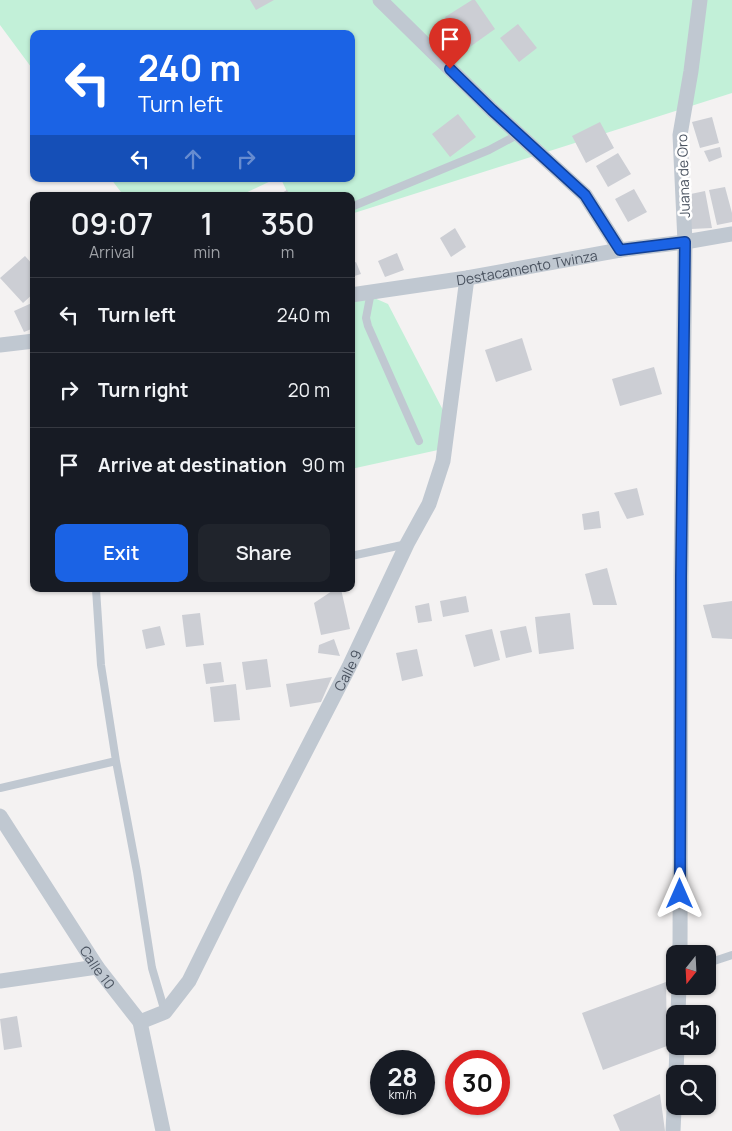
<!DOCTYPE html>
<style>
body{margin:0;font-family:Manrope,sans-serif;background:#20242c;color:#f1f3f6;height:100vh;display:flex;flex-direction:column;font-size:19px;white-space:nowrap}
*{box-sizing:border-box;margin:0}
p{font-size:16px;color:#9ea1a6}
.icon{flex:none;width:28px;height:28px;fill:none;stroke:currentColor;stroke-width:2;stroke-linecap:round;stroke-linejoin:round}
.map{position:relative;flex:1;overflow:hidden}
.drawer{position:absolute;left:30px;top:192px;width:325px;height:400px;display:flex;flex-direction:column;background:#171b24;border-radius:10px;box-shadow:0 1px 4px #0004}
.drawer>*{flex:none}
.top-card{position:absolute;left:30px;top:30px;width:325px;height:152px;border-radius:10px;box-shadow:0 1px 4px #0004;background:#1b63e5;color:#fff;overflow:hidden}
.needle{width:32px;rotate:198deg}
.buttons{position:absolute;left:666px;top:945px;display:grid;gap:10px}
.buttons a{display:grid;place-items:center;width:50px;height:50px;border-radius:10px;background:#171b24;box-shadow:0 1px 4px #0004;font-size:25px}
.speed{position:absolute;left:370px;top:1050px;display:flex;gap:10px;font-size:25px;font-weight:700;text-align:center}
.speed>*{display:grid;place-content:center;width:65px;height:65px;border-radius:50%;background:#171b24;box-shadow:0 1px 4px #0004;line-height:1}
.speed small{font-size:12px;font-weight:400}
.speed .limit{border:8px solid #d22;background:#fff;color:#111}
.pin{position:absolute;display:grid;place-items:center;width:42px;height:42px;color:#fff;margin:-51px -21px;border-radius:50% 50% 50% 0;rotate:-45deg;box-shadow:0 0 5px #0007}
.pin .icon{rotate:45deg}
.me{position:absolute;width:55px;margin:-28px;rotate:0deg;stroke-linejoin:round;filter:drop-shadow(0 0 4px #0008)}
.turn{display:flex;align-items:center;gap:18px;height:105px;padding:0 25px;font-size:22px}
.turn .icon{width:65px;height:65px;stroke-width:2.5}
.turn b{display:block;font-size:35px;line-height:42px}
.lanes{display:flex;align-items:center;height:48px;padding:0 25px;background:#0003;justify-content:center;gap:25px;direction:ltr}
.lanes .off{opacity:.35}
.eta{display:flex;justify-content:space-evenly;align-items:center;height:85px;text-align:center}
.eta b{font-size:30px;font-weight:600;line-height:35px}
.primary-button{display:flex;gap:10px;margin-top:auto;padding:10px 25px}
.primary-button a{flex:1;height:58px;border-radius:10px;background:#1b63e5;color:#fff;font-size:20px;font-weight:600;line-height:58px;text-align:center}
.primary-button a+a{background:#20242c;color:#f1f3f6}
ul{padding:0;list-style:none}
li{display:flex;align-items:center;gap:15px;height:75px;padding:0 25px;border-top:1px solid #363941}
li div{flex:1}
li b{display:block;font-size:19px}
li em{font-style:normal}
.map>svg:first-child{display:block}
.green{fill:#c2f0d8}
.building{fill:#ccced4}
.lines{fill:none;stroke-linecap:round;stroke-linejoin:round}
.service{stroke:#c0c8d1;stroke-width:8}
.minor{stroke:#c0c8d1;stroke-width:15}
.route-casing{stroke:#124095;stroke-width:12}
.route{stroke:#1b63e5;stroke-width:9}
.labels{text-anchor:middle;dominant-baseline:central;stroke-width:5;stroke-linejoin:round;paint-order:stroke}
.street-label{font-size:14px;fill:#4a5360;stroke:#fff}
</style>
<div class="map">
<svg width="732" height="1131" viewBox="0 0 732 1131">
<rect width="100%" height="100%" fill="#f4f2f2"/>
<path class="green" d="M 0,0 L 732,0 L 732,93 L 351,214 L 351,196 L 289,196 L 281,179 L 351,179 L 351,34 L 34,34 L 34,71 L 0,25 Z
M 111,179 L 275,179 L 239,196 L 124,196 Z
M 372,297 L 388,304 L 445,414 L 438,450 L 351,469 L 351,301 Z"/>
<path class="building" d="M 250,0 L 274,0 L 256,10 Z
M 472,0 L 475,0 L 495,29 L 467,49 L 445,17 Z
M 518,24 L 537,48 L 519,62 L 500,38 Z
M 458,114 L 476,137 L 450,157 L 432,134 Z
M 712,117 L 719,143 L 700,148 L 692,122 Z
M 600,122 L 614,148 L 586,163 L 572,136 Z
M 720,147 L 722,157 L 709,162 L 704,151 Z
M 618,153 L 631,174 L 608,187 L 596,166 Z
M 725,187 L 732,213 L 732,222 L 717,225 L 709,190 Z
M 634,189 L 647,212 L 628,222 L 615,199 Z
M 287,190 L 291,196 L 279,196 L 278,195 Z
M 705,191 L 712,228 L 691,229 L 686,195 Z
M 455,228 L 466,247 L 451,257 L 440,238 Z
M 397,253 L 404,270 L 385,277 L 378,261 Z
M 25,256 L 34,266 L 34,293 L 23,303 L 0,278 Z
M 356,262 L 361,274 L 351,277 L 351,264 Z
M 34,302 L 34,328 L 24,332 L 14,311 Z
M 522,338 L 532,370 L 496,382 L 485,350 Z
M 654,367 L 662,394 L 620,406 L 612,379 Z
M 637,488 L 644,515 L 627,519 L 614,493 Z
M 599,511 L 601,528 L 584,530 L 582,514 Z
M 607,568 L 617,605 L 593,605 L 585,574 Z
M 335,589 L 341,589 L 350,629 L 321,635 L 314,603 Z
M 466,596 L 469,612 L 443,617 L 440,601 Z
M 732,601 L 732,639 L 712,638 L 703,605 Z
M 429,603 L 432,621 L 418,623 L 415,606 Z
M 200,613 L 204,645 L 186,647 L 182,615 Z
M 570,613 L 574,649 L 539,654 L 535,617 Z
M 160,626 L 165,645 L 146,649 L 142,630 Z
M 526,626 L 532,652 L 506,658 L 500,631 Z
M 492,629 L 500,660 L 474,667 L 465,635 Z
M 334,639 L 340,656 L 318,653 L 319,645 Z
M 417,649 L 423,676 L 402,681 L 396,653 Z
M 267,659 L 271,687 L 246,690 L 242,662 Z
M 221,662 L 224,682 L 206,684 L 203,664 Z
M 332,677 L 321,702 L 290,707 L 286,684 Z
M 236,684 L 240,720 L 214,722 L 210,687 Z
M 666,982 L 667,1046 L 603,1070 L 582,1013 Z
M 17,1016 L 22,1047 L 4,1050 L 0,1019 Z
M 660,1094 L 665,1131 L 620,1131 L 613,1115 Z"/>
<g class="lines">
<path class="service" d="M 351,207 L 489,150 L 519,134
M 371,292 L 366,318 L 368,326 L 419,441
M 351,556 L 407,544
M 96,589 L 101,665 L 116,761 L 137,872 L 152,968 L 165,1012
M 0,788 L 116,761
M 708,963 L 732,955"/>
<g class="minor">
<path d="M 380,0 L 492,110 L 585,195 L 620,250"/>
<path id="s1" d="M 351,295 L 467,278 L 620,250 L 685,242 L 732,234"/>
<path d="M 0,345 L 34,341"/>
<path id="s2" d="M 0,816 L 97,967 L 140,1022 L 163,1131"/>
<path d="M 680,954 L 681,577 L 685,242 L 680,135 L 691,71 L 700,0"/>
<path d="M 0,981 L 97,967"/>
<path d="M 678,1014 L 679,986"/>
<path id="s3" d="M 140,1022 L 165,1012 L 189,981 L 234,890 L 349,667 L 407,544 L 429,504 L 443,461 L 467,278"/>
<path d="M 676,1074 L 677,1046"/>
<path d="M 673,1131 L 675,1088"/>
</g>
</g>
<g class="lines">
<g class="route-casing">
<path id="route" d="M 450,69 L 492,110 L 585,195 L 620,250 L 685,242 L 681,577 L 680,894"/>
</g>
<use href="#route" class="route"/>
</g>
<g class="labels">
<g class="street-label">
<text transform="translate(683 176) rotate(-92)">Juana de Oro</text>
<text stroke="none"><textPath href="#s1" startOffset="178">Destacamento Twinza</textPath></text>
<text stroke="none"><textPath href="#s3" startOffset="415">Calle 9</textPath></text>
<text stroke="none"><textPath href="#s2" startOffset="180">Calle 10</textPath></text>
</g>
</g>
</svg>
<div class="buttons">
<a><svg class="needle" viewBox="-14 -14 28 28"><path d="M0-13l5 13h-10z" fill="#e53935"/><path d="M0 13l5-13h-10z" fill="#9ea1a6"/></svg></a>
<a><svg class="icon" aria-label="sound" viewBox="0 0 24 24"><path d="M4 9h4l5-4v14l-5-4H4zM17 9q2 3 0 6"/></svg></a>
<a><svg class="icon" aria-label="search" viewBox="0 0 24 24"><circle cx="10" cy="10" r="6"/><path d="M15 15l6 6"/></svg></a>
</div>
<div class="speed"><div>28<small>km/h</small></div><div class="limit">30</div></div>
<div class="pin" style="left:450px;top:69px;background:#d93025"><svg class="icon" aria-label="arrive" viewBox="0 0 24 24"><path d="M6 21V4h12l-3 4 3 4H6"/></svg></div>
<svg class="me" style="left:680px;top:894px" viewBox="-20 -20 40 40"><path d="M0-17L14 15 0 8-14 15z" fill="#1b63e5" stroke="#fff" stroke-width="4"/></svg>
<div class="top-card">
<div class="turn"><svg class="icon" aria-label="left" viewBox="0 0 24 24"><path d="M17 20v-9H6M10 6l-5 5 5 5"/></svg><div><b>240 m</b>Turn left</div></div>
<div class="lanes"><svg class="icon" aria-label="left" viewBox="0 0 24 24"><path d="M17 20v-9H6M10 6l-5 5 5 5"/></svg><svg class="icon off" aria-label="ahead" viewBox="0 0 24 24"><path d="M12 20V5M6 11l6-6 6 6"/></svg><svg class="icon off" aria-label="right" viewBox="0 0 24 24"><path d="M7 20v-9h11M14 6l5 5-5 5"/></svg></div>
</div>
<section class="drawer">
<div class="eta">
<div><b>09:07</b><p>Arrival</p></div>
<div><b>1</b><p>min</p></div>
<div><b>350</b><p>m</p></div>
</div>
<ul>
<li><svg class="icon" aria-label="left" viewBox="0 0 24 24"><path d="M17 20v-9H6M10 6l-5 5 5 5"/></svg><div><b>Turn left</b></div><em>240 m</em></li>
<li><svg class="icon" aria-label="right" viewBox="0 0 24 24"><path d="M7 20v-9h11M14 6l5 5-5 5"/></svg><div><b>Turn right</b></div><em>20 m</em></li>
<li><svg class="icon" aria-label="arrive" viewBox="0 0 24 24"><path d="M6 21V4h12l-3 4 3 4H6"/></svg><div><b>Arrive at destination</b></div><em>90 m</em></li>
</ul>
<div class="primary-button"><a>Exit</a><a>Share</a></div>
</section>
</div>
